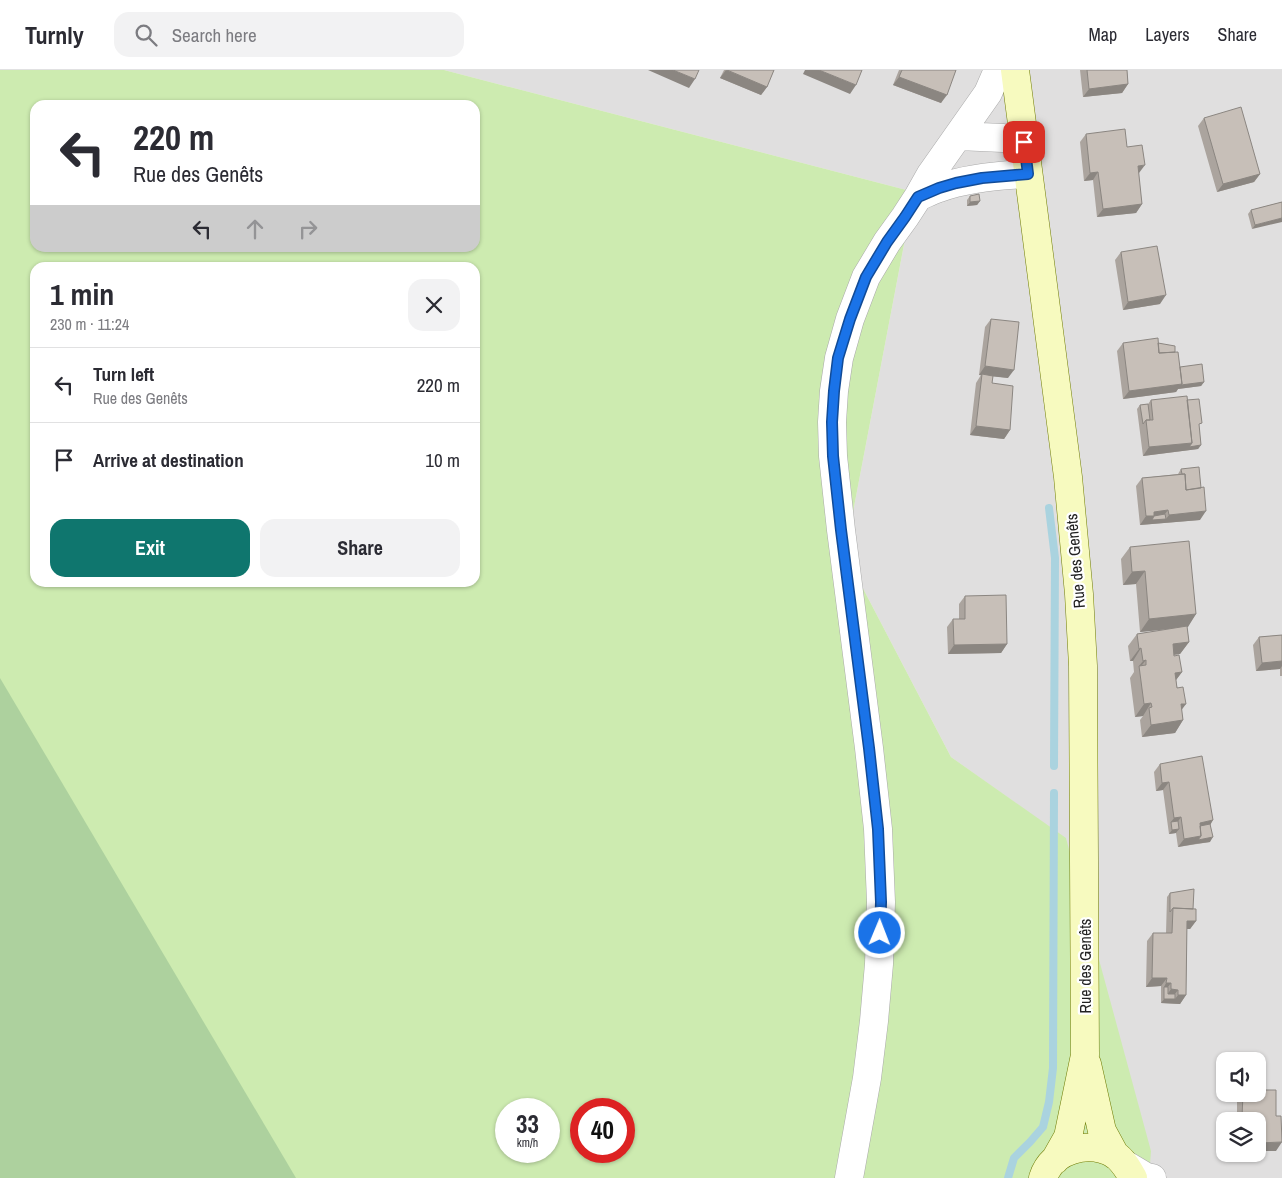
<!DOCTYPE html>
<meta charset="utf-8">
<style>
body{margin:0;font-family:"Archivo Narrow",sans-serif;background:#f2f2f3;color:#2b2b33;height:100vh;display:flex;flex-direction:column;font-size:19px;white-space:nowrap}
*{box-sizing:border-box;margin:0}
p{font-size:16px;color:#7c7c81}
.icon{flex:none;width:28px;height:28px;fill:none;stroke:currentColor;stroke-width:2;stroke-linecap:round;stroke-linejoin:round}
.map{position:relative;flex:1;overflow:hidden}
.sheet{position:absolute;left:30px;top:192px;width:450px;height:325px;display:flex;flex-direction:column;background:#fff;border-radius:15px;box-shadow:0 1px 4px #0004}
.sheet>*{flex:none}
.banner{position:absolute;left:30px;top:30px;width:450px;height:152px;border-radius:15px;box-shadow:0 1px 4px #0004;background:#fff;color:#2b2b33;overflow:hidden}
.fabs{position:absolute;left:1216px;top:982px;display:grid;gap:10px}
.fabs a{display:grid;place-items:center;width:50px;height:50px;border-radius:10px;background:#fff;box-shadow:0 1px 4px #0004;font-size:25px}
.speed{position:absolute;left:495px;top:1028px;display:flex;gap:10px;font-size:25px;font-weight:700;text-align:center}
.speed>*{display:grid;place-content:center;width:65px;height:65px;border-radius:50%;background:#fff;box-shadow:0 1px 4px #0004;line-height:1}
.speed small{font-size:12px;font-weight:400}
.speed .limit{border:8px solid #d22;background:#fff;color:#111}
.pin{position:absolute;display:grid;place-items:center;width:42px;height:42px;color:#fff;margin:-21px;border-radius:10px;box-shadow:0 2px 8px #0006}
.me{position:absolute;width:55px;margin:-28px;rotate:1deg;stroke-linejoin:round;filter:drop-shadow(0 0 4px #0008)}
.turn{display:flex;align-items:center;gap:18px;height:105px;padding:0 20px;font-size:22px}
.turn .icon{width:65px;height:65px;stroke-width:2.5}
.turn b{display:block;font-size:35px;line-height:42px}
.lanes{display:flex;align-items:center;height:48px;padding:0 20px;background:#0003;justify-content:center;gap:25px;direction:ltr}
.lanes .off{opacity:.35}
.round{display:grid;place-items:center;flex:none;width:52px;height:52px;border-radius:15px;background:#f2f2f3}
.head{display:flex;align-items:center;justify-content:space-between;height:85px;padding:0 20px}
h1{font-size:30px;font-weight:700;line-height:38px}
.button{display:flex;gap:10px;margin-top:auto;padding:10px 20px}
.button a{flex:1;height:58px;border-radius:15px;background:#0f766e;color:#fff;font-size:20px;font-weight:700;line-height:58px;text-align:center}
.button a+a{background:#f2f2f3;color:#2b2b33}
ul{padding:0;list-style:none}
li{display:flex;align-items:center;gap:15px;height:75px;padding:0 20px;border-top:1px solid #e1e1e2}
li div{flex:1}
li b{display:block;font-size:19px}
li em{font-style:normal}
header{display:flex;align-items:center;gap:30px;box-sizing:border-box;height:70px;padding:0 25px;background:#fff;border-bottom:1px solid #e1e1e2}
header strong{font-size:24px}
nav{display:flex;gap:28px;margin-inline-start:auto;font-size:18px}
.search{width:350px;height:45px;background:#f2f2f3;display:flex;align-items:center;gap:12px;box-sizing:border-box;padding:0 18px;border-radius:15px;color:#7c7c81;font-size:19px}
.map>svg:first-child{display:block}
.residential{fill:#e0dfdf;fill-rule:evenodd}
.grass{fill:#cdebb0;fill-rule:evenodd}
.forest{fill:#add19e}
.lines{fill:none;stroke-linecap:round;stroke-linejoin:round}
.stream{stroke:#aad3df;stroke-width:8}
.minor-casing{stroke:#a9a9a9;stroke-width:29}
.tertiary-casing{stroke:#a9a9a9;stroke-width:29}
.secondary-casing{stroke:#707d05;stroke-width:29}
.minor{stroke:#fff;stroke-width:28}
.tertiary{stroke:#fff;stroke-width:28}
.secondary{stroke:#f7fabf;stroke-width:28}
.wall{fill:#aba49e}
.shaded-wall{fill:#8b8681}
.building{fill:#c7bfb8;stroke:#8b8681}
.route-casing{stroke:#114b97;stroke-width:12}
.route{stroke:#1a73e8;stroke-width:9}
.labels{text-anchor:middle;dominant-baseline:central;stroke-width:4.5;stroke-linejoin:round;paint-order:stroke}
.street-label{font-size:16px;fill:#222;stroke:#fff}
</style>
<header>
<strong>Turnly</strong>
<div class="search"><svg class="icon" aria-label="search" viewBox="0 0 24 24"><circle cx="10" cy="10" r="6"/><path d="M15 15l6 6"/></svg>Search here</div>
<nav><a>Map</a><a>Layers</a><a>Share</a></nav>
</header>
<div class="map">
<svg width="1282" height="1108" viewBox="0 0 1282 1108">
<rect width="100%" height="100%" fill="#f2efe9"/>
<path class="residential" d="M 444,0 L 1282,0 L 1282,1108 L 1149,1108 L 1066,769 L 951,687 L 845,484 L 914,122 ZM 1225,991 L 1258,991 L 1258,1024 L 1225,1024 ZM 1225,1051 L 1258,1051 L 1258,1084 L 1225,1084 Z"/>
<path class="grass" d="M 0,0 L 444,0 L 914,122 L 845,484 L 951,687 L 1066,768 L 1151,1081 L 1149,1108 L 0,1108 ZM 35,35 L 475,35 L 475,178 L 35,178 ZM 35,198 L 475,198 L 475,512 L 35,512 ZM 506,1039 L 549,1039 L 549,1081 L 506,1081 ZM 581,1039 L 624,1039 L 624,1081 L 581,1081 Z"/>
<path class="forest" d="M 0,608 L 296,1108 L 0,1108 Z"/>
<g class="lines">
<path class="stream" d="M 1049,438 L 1055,488 L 1054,696
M 1008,1108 L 1014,1088 L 1030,1072 L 1043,1057 L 1049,1032 L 1053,998 L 1054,723"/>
<g class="minor-casing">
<path id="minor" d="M 1126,1095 L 1146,1107 L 1152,1108"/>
</g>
<g class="tertiary-casing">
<path id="tertiary" d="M 958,66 L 1003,68 L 1024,72
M 918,127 C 925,124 932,120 939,118 C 967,108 999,105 1028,104
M 849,1108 L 867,1008 L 874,951 L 879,894 L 881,832 L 878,759 L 869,678 L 841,460 L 833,386 L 832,352 L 834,321 L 839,288 L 850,249 L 866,207 L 887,172 L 905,147 L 918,127 L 931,104 L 988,23 L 998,0"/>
</g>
<g class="secondary-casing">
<path id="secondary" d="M 1015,0 L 1068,407 L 1079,524 L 1083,596 L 1085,985 L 1068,1067 L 1055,1090
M 1087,994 L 1102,1061 L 1115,1085
M 1043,1108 C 1052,1079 1089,1070 1114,1084 C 1123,1090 1128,1099 1133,1108"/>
</g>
<use href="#minor" class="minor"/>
<use href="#tertiary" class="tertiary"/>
<use href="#secondary" class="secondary"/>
</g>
<path class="wall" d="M 724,0 L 774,0 L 767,17 L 761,25 L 720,8 Z
M 899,0 L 956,0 L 941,33 L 893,15 Z
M 1080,0 L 1127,0 L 1128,14 L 1122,23 L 1083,27 Z
M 1204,48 L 1260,104 L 1254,112 L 1217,122 L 1198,56 Z
M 1086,64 L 1139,103 L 1138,104 L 1142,134 L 1136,143 L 1097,147 L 1093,110 L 1084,111 L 1080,72 Z
M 970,126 L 980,131 L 977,135 L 967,136 L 967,130 Z
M 1282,132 L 1252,159 L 1248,144 L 1251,140 Z
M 1121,182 L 1160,234 L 1123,240 L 1115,190 Z
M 991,249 L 1008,308 L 993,306 L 992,313 L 1010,360 L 1004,369 L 970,365 L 976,313 L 981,305 L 979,305 L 985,257 Z
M 1123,273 L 1158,273 L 1175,282 L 1180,297 L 1204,312 L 1201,316 L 1178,319 L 1176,322 L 1123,329 L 1117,281 Z
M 1151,330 L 1187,330 L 1199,357 L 1201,375 L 1198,379 L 1143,386 L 1137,339 L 1140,335 L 1148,334 Z
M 1181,399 L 1200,450 L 1140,455 L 1136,416 L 1142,408 L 1178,404 Z
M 1130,477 L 1196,544 L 1187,557 L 1189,572 L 1180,584 L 1174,585 L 1182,602 L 1176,610 L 1183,650 L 1175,663 L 1142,667 L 1140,650 L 1143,646 L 1135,647 L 1130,608 L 1134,602 L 1133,591 L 1130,591 L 1128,576 L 1137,564 L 1177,558 L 1140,562 L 1136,514 L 1123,515 L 1121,489 Z
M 965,526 L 1007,574 L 1001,583 L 948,584 L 947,557 L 953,549 L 959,549 L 959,534 Z
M 1282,565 L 1282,606 L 1280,606 L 1280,599 L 1256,601 L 1253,575 L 1259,567 Z
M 1160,694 L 1213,750 L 1210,754 L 1210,772 L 1178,777 L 1176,763 L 1169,764 L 1163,720 L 1156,721 L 1154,702 Z
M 1170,823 L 1193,839 L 1196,851 L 1190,859 L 1187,859 L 1186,925 L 1180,934 L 1161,933 L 1161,916 L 1146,917 L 1147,871 L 1153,863 L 1166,863 L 1167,827 Z
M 1240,1024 L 1258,1024 L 1276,1081 L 1258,1051 L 1237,1051 L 1237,1029 Z"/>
<path class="shaded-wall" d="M 648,0 L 673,0 L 695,9 L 689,18 Z
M 726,0 L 767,17 L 761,25 L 720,8 Z
M 805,0 L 819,0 L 856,15 L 850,24 L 803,4 Z
M 899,7 L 947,25 L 941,33 L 893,15 Z
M 1128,14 L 1122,23 L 1083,27 L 1089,19 Z
M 1145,95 L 1139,103 L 1132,105 L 1138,96 Z
M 1098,102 L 1093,110 L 1084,111 L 1090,103 Z
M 1260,104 L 1254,112 L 1217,122 L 1223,114 Z
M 980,131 L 977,135 L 967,136 L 970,132 Z
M 1142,134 L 1136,143 L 1097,147 L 1103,139 Z
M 1282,148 L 1282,152 L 1252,159 L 1255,155 Z
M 1166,225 L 1160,234 L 1123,240 L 1128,232 Z
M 985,296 L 1014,300 L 1008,308 L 979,305 Z
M 1204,312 L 1201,316 L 1178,319 L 1176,322 L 1123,329 L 1129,321 L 1182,314 Z
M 976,356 L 1010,360 L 1004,369 L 970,365 Z
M 1192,373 L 1201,375 L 1198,379 L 1143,386 L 1149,377 Z
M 1168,440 L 1162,448 L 1166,449 L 1169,445 L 1206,441 L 1200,450 L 1140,455 L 1146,446 L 1154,442 Z
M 1145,501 L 1136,514 L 1123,515 L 1132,502 Z
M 1196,544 L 1188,557 L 1140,562 L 1149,549 Z
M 1189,572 L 1180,584 L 1164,586 L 1173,574 Z
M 1007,574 L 1001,583 L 948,584 L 954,575 Z
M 1141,578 L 1133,591 L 1130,591 L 1139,579 Z
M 1146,590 L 1139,599 L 1139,596 L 1143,591 Z
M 1282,591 L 1282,596 L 1280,599 L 1256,601 L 1262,593 Z
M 1182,602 L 1173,614 L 1175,603 Z
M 1151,633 L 1143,646 L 1135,647 L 1144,634 Z
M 1181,634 L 1186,634 L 1177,646 Z
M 1183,650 L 1175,663 L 1142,667 L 1151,655 Z
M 1169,712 L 1163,720 L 1156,721 L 1162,713 Z
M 1181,747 L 1175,756 L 1171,752 L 1168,756 L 1174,748 Z
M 1213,750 L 1208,759 L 1197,760 L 1200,753 Z
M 1179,759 L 1176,763 L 1169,764 L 1172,760 Z
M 1201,766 L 1195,774 L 1178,777 L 1184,769 Z
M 1213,767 L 1210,772 L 1195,774 L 1198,770 Z
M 1187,851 L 1196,851 L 1190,859 L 1181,859 Z
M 1152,908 L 1167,908 L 1161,916 L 1146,917 Z
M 1166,913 L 1171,913 L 1165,921 L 1164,917 Z
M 1171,919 L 1178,920 L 1172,928 L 1165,928 Z
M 1178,925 L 1186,925 L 1180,934 L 1161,933 L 1164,929 L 1175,929 Z
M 1242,1047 L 1247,1047 L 1244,1051 L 1240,1051 Z
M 1282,1072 L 1276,1081 L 1258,1081 L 1258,1073 Z"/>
<path class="building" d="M 673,0 L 699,0 L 695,9 Z
M 727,0 L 774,0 L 767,17 Z
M 819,0 L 862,0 L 856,15 Z
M 902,0 L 956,0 L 947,25 L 899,7 Z
M 1087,0 L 1127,0 L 1128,14 L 1089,19 Z
M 1241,37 L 1260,104 L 1223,114 L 1204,48 Z
M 1125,59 L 1127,77 L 1142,75 L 1145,95 L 1138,96 L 1142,134 L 1103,139 L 1098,102 L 1090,103 L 1086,64 Z
M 979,124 L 980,131 L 970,132 L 970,126 Z
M 1282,132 L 1282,148 L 1255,155 L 1251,140 Z
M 1157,176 L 1166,225 L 1128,232 L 1121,182 Z
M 991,249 L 1019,252 L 1014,300 L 985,296 Z
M 1158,268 L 1159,283 L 1178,282 L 1182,314 L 1129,321 L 1123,273 Z
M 1158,273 L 1175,276 L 1175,282 L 1159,283 Z
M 1202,294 L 1204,312 L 1181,315 L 1182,314 L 1180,297 Z
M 982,304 L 993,306 L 992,313 L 1013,316 L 1010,360 L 976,356 Z
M 1187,326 L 1192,373 L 1149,377 L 1146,350 L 1153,350 L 1151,330 Z
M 1199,329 L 1202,353 L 1199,354 L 1201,375 L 1189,377 L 1192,373 L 1187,330 Z
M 1148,334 L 1150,350 L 1146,350 L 1143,354 L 1140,335 Z
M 1199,397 L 1201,418 L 1186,420 L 1185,404 L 1182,404 L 1181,399 Z
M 1185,404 L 1186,420 L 1204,417 L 1206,441 L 1169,445 L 1168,440 L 1154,442 L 1154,446 L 1146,446 L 1142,408 Z
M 1165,444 L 1166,449 L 1152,450 L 1154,446 Z
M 1189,471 L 1196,544 L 1149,549 L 1145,501 L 1132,502 L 1130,477 Z
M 1006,525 L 1007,574 L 954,575 L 953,549 L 965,549 L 965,526 Z
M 1187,556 L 1189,572 L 1173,574 L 1174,586 L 1179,585 L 1182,602 L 1175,603 L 1177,618 L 1183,617 L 1186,634 L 1181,634 L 1183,650 L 1151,655 L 1149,638 L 1152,637 L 1151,633 L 1144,634 L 1139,596 L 1146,595 L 1146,590 L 1143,591 L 1141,578 L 1139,579 L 1137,564 Z
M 1282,565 L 1282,591 L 1262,593 L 1259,567 Z
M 1202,686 L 1213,750 L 1200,753 L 1201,766 L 1184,769 L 1181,747 L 1174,748 L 1169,712 L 1162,713 L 1160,694 Z
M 1178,751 L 1179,759 L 1172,760 L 1171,752 Z
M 1210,754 L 1213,767 L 1198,770 L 1201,766 L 1200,756 Z
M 1194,819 L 1193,839 L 1173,838 L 1170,842 L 1170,823 Z
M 1173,838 L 1196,839 L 1196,851 L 1187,851 L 1186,925 L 1178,925 L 1178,920 L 1171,919 L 1171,913 L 1166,913 L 1167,908 L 1152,908 L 1153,863 L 1172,863 Z
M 1164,917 L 1168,917 L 1168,924 L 1175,924 L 1175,929 L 1164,929 Z
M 1258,1020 L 1276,1020 L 1276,1046 L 1281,1046 L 1282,1072 L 1258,1073 L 1258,1051 L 1247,1051 L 1247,1047 L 1242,1047 L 1243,1024 L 1258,1024 Z"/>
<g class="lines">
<g class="route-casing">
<path id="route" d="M 880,863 L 881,832 L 878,759 L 869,678 L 841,460 L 833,386 L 832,352 L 834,321 L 838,288 L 850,249 L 866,207 L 887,172 L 905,147 L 918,127 L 939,118 L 956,113 L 982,108 L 1028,104 L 1024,72"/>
</g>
<use href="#route" class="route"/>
</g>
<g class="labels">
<g class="street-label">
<text transform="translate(1075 491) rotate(-95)">Rue des Genêts</text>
<text transform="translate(1085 896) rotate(-90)">Rue des Genêts</text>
</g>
</g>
</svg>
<div class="fabs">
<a><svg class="icon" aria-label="sound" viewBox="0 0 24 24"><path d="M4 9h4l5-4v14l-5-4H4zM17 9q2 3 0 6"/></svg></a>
<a><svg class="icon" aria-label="layers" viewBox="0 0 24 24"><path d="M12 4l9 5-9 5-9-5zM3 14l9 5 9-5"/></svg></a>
</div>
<div class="speed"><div>33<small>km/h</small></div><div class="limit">40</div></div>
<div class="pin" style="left:1024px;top:72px;background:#d93025"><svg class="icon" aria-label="arrive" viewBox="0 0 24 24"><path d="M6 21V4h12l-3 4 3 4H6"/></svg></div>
<svg class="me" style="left:880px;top:863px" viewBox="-20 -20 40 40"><circle r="17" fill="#1a73e8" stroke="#fff" stroke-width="3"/><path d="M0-11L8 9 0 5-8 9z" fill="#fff"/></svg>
<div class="banner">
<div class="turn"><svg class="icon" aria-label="left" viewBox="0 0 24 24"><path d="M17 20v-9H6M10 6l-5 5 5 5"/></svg><div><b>220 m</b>Rue des Genêts</div></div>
<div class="lanes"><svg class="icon" aria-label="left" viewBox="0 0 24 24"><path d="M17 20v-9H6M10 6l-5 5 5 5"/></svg><svg class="icon off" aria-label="ahead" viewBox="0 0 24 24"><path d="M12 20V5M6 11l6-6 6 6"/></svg><svg class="icon off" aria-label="right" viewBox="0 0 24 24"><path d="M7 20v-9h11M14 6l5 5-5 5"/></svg></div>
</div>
<section class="sheet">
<div class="head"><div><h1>1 min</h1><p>230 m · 11:24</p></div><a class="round"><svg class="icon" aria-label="close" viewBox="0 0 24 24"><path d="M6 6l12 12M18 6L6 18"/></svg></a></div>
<ul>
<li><svg class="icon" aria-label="left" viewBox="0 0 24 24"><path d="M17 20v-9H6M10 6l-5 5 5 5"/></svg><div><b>Turn left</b><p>Rue des Genêts</p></div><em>220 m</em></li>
<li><svg class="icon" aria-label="arrive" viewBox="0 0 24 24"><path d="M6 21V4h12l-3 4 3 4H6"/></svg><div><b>Arrive at destination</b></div><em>10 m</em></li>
</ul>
<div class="button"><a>Exit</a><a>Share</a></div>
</section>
</div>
